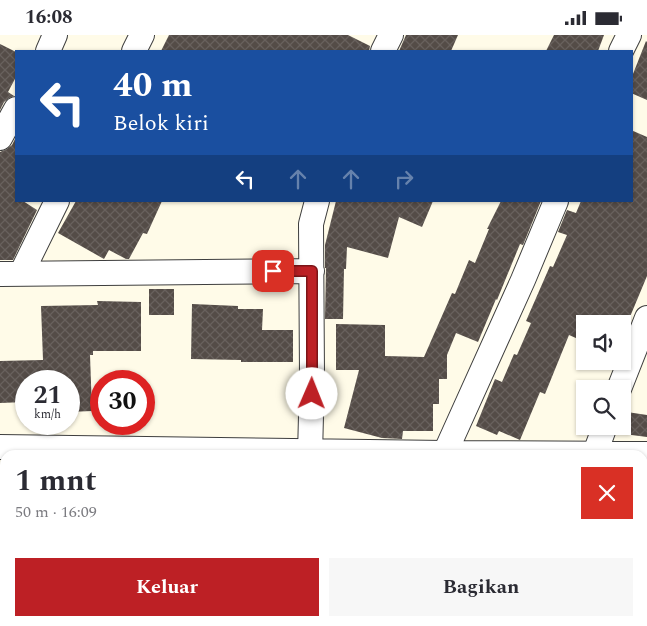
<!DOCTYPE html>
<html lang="id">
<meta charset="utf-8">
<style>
body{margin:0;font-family:Spectral,serif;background:#f7f7f7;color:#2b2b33;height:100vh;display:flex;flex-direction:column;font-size:19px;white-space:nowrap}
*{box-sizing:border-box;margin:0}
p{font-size:16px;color:#7c7c81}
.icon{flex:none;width:28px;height:28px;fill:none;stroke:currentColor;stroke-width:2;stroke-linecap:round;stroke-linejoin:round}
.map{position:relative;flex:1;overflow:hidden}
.side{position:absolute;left:0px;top:415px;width:648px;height:176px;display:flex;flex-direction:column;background:#fff;border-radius:15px 15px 0 0;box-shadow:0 1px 4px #0004}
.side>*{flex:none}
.top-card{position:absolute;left:15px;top:15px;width:618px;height:152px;border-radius:0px;box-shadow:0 1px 4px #0004;background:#1a4fa0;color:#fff;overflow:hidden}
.fabs{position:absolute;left:576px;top:280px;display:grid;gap:10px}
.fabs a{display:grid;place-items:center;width:55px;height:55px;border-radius:0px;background:#fff;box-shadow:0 1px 4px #0004;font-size:25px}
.speed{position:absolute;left:15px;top:335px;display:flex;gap:10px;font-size:25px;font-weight:700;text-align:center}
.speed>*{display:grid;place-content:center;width:65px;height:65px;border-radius:50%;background:#fff;box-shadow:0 1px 4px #0004;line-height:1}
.speed small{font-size:12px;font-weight:400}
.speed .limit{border:8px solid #d22;background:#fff;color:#111}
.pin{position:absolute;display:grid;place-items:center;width:42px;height:42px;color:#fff;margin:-21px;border-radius:10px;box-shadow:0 2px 8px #0006}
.me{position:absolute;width:55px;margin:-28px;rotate:1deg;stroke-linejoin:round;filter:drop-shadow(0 0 4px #0008)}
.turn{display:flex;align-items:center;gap:18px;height:105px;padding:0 15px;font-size:22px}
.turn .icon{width:65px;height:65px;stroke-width:2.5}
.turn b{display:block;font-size:35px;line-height:42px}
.lanes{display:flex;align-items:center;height:48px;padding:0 15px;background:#0003;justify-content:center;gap:25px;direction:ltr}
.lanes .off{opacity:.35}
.round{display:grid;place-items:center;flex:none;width:52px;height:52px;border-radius:0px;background:#f7f7f7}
.headline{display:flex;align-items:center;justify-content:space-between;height:85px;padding:0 15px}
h1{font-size:30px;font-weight:700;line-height:38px}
.primary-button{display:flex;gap:10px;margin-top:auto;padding:10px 15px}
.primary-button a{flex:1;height:58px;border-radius:0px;background:#bd2025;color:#fff;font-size:20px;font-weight:700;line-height:58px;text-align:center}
.primary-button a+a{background:#f7f7f7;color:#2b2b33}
.status{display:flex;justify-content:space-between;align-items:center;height:35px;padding:0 25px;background:#fff;direction:ltr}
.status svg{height:14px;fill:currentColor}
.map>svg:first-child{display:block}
.building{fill:url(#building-cross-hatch)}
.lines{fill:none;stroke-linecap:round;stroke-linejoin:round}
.street-casing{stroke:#3e3e3e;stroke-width:26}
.street{stroke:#fff;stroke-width:24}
.route-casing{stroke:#7b1518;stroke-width:12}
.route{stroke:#bd2025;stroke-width:9}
</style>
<div class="status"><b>16:08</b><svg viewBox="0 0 49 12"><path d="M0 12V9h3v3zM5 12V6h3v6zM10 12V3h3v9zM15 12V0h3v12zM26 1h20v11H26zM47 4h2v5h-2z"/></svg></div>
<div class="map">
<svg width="647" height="591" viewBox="0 0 647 591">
<defs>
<pattern id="building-cross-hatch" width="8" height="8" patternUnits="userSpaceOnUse" patternTransform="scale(1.25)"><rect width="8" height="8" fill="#544c47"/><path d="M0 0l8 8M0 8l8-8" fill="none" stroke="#68615d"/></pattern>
</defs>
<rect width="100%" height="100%" fill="#fffbe8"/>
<path class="building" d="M 169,0 L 348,0 L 370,11 L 369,16 L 161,16 Z
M 406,0 L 458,0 L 451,16 L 399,16 Z
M 554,0 L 604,0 L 598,16 L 546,16 Z
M 646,6 L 647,7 L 647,65 L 631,58 L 631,44 Z
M 0,9 L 16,17 L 16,42 L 8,57 L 14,61 L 9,63 L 4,67 L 0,75 Z
M 631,95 L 647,102 L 647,241 L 627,289 L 585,289 L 585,307 L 569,300 L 545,359 L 540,357 L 520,405 L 499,396 L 497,400 L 476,391 L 495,344 L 502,347 L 514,319 L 517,320 L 531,288 L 526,286 L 550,231 L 553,232 L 567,200 L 558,197 L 567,175 L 576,178 L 581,166 L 631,166 Z
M 16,102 L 16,166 L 23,166 L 37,175 L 13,225 L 0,225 L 0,117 L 7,114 L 12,110 Z
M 76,166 L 162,166 L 147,199 L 143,198 L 129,224 L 126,224 L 109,215 L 104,224 L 58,198 Z
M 336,166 L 433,166 L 422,192 L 399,182 L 388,223 L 347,212 L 346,234 L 344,234 L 343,284 L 325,284 L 326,233 L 325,233 L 325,210 Z
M 501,166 L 541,166 L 523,210 L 520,209 L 497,265 L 496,264 L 478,307 L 456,298 L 447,320 L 447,344 L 439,344 L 439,369 L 433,369 L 433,396 L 403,396 L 402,404 L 382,403 L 344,393 L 359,335 L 336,335 L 336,289 L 385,290 L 385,321 L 424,322 L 452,258 L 455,259 L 469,225 L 475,228 L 489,194 L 487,194 Z
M 149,254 L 174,254 L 174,280 L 149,280 Z
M 97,266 L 141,267 L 141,316 L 93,316 L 93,320 L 90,320 L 92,376 L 69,377 L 69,346 L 26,346 L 26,367 L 0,368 L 0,326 L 43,325 L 41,271 L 98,270 Z
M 192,269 L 238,271 L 238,274 L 263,274 L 262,295 L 293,295 L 293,327 L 241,327 L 241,325 L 191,324 Z
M 627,377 L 647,380 L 647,402 L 624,399 Z"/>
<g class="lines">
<g class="street-casing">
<path id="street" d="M 48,16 L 55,0
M 134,16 L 142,0
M 383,16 L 391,0
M 621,16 L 629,0
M 0,103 L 16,74
M 0,239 L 312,236
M 21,239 L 57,166
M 619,354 L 647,283
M 0,412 L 445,418 L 647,419
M 445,418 L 523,245 L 556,166
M 595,418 L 605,391
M 310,420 L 312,340 L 311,189 L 317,166
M 308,591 L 308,586"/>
</g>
<use href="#street" class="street"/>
</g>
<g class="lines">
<g class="route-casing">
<path id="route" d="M 273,236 L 312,236 L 312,359"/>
</g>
<use href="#route" class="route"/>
</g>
</svg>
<div class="fabs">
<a><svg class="icon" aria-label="sound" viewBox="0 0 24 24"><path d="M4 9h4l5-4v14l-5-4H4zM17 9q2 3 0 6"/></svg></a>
<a><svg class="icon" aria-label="search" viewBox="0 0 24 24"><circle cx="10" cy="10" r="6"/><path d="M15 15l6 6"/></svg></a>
</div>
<div class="speed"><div>21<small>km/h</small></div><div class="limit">30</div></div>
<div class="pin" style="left:273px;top:236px;background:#d93025"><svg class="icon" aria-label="arrive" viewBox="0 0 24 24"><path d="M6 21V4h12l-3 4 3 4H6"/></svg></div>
<svg class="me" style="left:312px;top:359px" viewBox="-20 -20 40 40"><circle r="19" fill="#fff"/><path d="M0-13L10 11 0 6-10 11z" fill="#bd2025"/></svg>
<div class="top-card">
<div class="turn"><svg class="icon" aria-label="left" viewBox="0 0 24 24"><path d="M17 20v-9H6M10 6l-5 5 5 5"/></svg><div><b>40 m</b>Belok kiri</div></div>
<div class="lanes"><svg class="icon" aria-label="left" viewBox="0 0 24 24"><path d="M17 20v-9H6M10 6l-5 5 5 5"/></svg><svg class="icon off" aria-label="ahead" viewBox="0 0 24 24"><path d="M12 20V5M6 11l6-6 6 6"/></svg><svg class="icon off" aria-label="ahead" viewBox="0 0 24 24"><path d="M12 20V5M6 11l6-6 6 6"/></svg><svg class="icon off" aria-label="right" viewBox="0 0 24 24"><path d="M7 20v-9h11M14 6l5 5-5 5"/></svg></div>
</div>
<section class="side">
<div class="headline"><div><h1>1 mnt</h1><p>50 m · 16:09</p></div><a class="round" style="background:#d93025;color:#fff"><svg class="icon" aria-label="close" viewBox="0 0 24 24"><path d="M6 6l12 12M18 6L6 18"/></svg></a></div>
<div class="primary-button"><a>Keluar</a><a>Bagikan</a></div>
</section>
</div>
